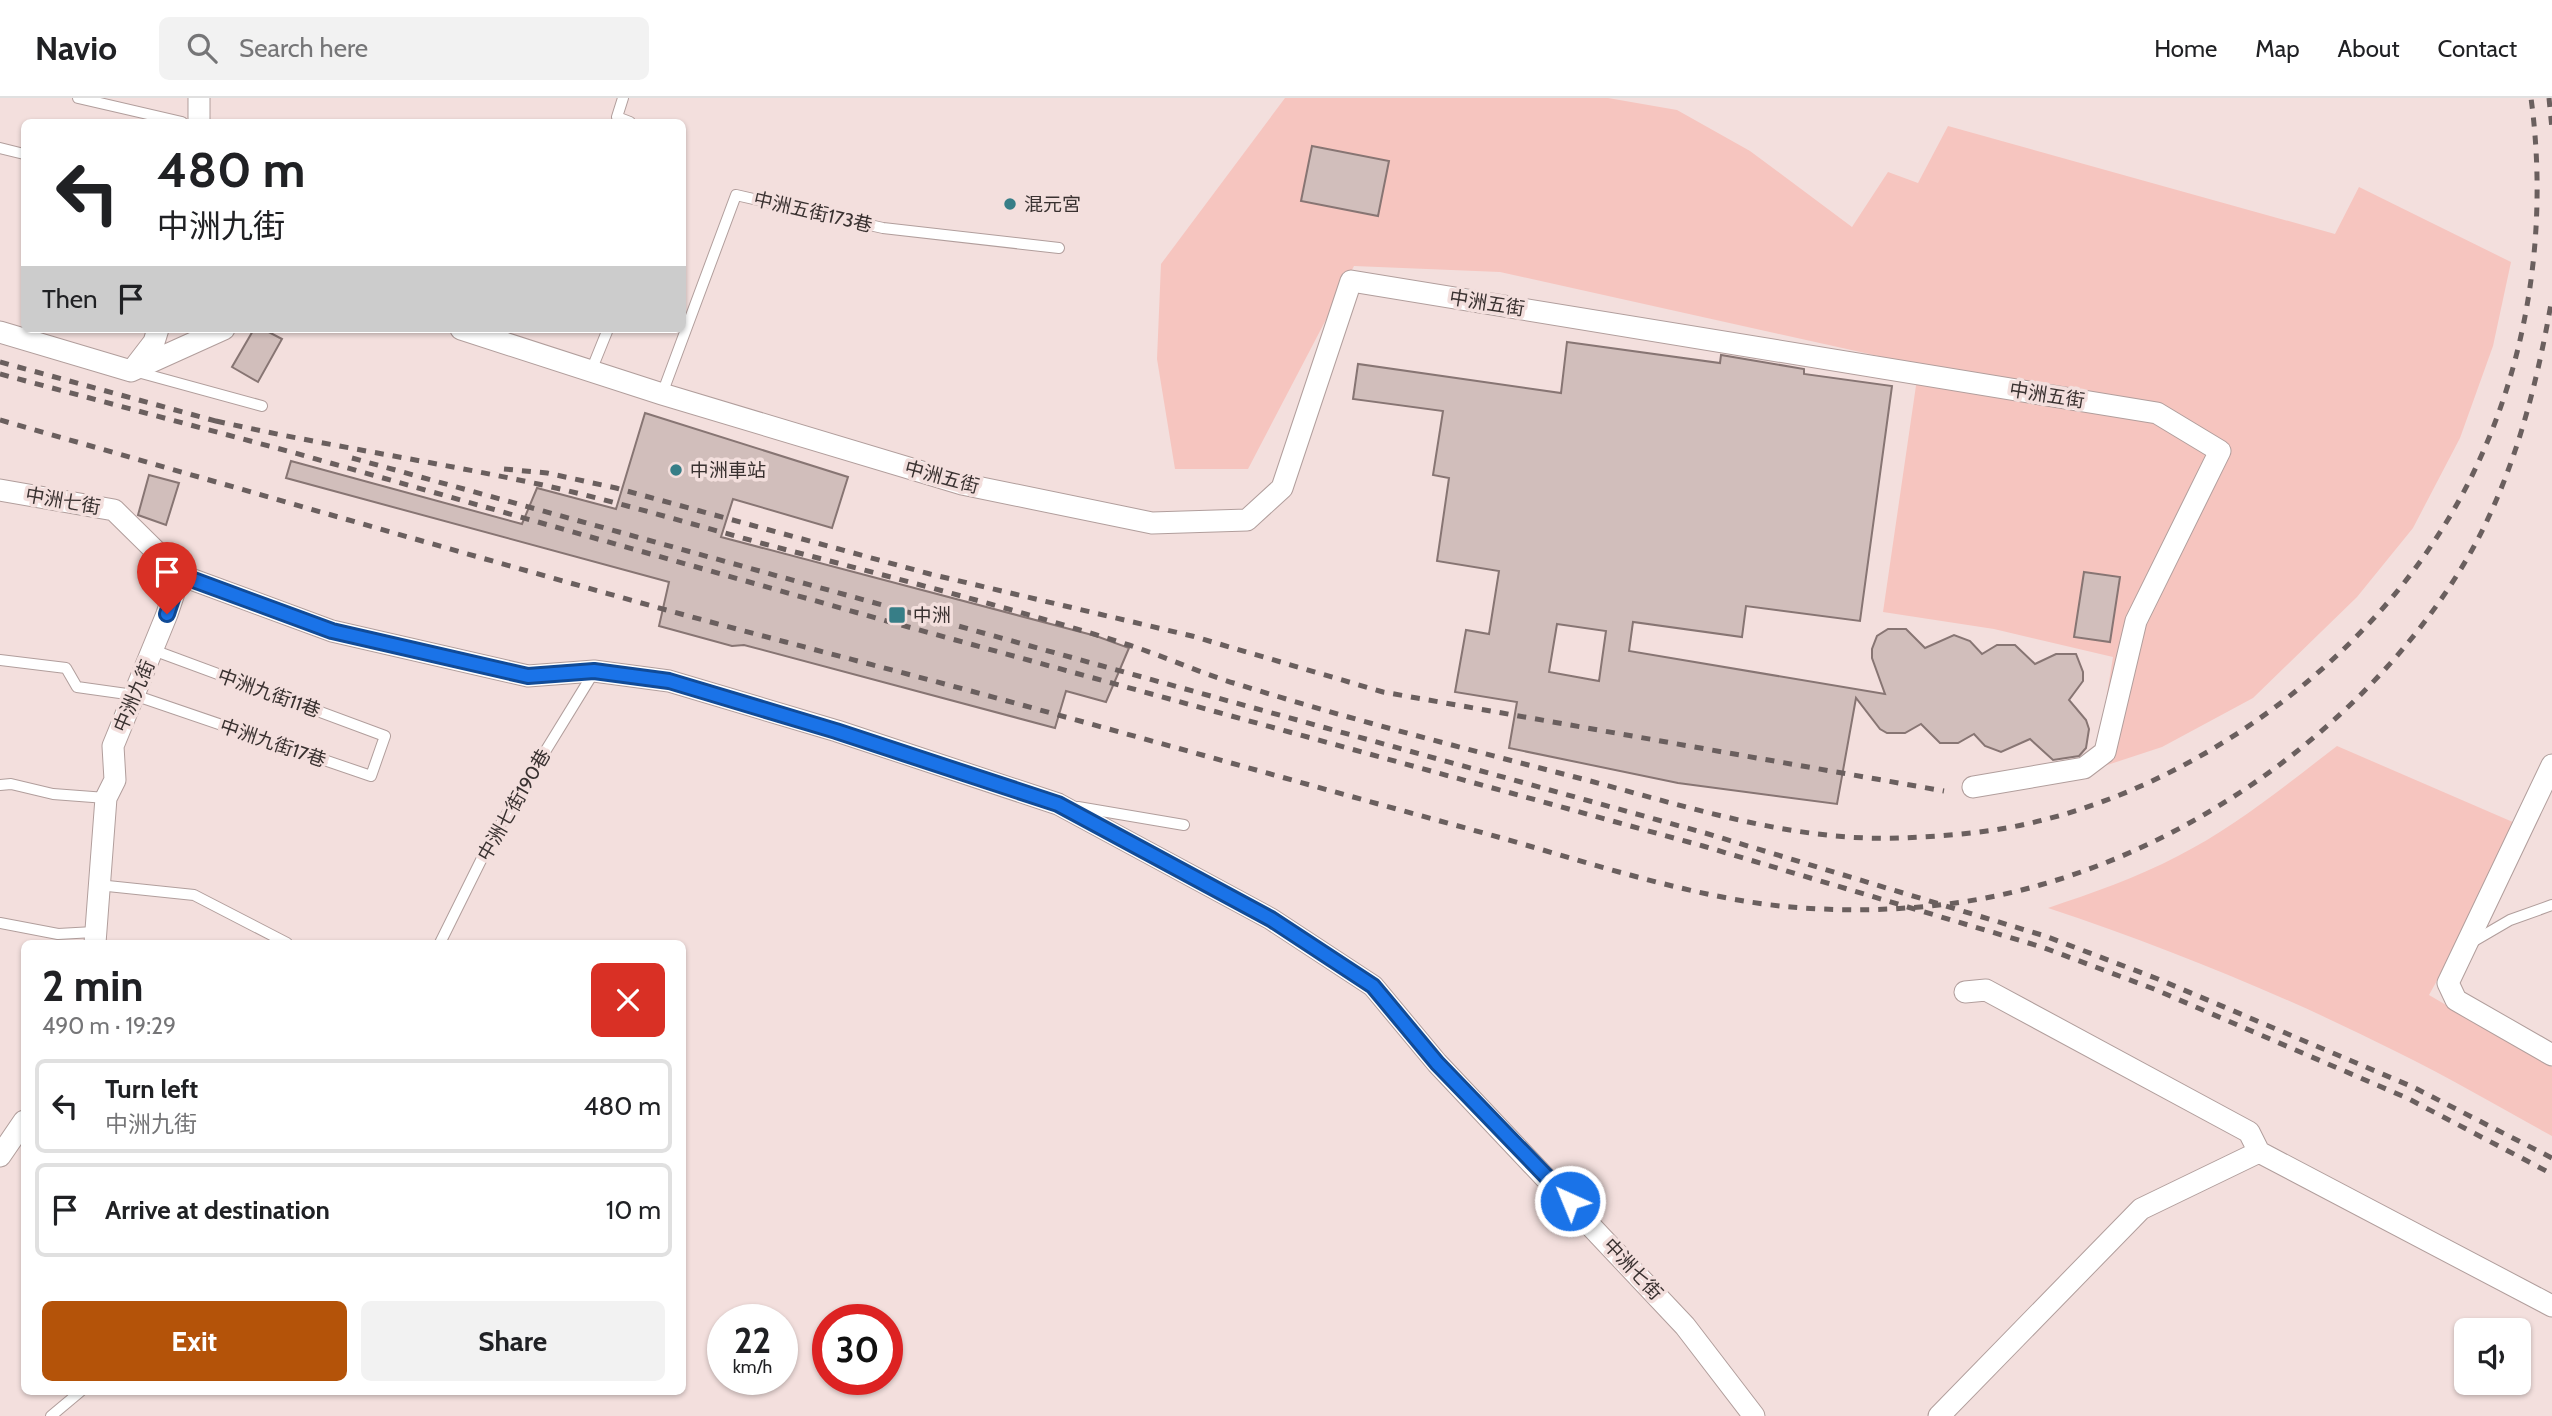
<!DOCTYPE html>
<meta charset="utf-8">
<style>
body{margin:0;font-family:Cabin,"Noto Sans TC",sans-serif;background:#f2f2f2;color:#202124;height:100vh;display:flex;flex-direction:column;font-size:26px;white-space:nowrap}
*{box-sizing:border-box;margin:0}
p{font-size:23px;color:#757577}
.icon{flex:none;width:38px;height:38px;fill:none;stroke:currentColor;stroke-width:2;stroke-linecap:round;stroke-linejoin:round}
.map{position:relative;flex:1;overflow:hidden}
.side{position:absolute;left:21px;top:842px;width:665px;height:455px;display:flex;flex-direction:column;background:#fff;border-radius:10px;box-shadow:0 2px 5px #0004}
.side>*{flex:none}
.hud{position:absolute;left:21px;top:21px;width:665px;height:214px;border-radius:10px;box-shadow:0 2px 5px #0004;background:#fff;color:#202124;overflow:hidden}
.buttons{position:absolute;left:2454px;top:1220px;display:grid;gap:14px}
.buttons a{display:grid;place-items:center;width:77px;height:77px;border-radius:10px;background:#fff;box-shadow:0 2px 5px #0004;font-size:35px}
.speed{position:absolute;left:707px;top:1206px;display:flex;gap:14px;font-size:35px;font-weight:700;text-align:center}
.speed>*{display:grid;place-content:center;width:91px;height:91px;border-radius:50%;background:#fff;box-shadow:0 2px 5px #0004;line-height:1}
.speed small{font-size:18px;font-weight:400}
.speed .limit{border:10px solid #d22;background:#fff;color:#111}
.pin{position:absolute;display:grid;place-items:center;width:60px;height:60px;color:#fff;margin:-72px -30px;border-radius:50% 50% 50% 0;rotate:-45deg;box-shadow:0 0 7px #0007}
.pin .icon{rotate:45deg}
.me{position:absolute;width:77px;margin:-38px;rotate:316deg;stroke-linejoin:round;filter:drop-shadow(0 0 5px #0008)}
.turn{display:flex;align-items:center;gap:24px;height:147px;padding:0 21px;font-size:32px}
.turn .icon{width:91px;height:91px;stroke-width:2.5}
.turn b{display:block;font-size:49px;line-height:60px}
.then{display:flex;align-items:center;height:66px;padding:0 21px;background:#0003;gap:14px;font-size:26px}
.round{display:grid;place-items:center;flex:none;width:74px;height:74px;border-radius:10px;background:#f2f2f2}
.summary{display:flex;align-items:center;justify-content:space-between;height:119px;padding:0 21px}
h1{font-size:42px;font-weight:700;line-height:52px}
.button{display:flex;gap:14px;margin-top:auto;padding:14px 21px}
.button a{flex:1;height:80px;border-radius:10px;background:#b45309;color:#fff;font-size:28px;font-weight:700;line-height:80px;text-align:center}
.button a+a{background:#f2f2f2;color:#202124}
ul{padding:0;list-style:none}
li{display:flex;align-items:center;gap:21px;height:94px;margin:0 14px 10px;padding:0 7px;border:4px solid #e0e0e0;border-radius:10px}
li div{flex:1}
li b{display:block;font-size:26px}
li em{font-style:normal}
header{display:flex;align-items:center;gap:42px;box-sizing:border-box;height:98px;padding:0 35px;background:#fff;border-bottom:2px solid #e0e0e0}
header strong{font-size:33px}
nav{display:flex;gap:38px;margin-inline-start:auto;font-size:24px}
.search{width:490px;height:63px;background:#f2f2f2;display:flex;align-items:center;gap:18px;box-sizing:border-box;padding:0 24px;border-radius:10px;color:#757577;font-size:26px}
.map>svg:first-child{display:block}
.green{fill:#f6c5bf}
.building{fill:#d1bebb;stroke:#877573;stroke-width:2;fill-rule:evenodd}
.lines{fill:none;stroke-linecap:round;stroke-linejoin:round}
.service-casing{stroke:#b19e9c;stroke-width:12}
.minor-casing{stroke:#b19e9c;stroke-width:23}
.service{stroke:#fff;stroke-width:10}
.minor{stroke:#fff;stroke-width:21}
.rail{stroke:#6a5f5e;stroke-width:5;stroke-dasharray:9 9;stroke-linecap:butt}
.route-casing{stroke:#114b97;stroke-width:18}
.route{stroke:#1a73e8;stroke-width:12}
.poi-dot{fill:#377e87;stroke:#f3dfdd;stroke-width:2.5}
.labels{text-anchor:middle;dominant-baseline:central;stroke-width:7;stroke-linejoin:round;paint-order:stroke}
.poi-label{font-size:19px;fill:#393130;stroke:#f3dfdd;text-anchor:start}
.street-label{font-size:19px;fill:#393130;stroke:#f3dfdd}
</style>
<header>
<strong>Navio</strong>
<div class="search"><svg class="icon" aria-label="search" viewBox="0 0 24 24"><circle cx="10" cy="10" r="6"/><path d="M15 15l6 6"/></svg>Search here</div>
<nav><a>Home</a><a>Map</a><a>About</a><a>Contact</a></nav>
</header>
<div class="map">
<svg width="2552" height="1318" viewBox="0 0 2552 1318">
<rect width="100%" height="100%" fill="#f3dfdd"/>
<path class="green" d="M 1285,0 L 1608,0 L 1677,12 L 1750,53 L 1852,129 L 1888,74 L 1918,85 L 1948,28 L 2335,136 L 2359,89 L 2511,164 L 2493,248 L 2460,340 L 2413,430 L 2357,499 L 2253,600 L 2162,649 L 2095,671 L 2113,559 L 1994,531 L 1883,514 L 1919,267 L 1500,174 L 1354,168 L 1248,371 L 1175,371 L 1157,261 L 1161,166 Z
M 2337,648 L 2522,728 L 2429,897 L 2552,969 L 2552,1038 C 2501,1010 2450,980 2397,954 C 2284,897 2168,850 2048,810 C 2092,795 2136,780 2178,758 C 2235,729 2286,687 2337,648 Z"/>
<path class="building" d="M 1312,48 L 1389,63 L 1378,118 L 1301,103 Z
M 254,231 L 263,231 L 282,241 L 258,284 L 232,269 Z
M 1567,244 L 1720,265 L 1721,257 L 1804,271 L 1804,276 L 1892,288 L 1860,523 L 1746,508 L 1742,539 L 1633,524 L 1629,553 L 1885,596 L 1872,560 L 1872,551 L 1877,538 L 1888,531 L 1906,531 L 1925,550 L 1954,537 L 1970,543 L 1982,556 L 1997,547 L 2015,547 L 2035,566 L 2056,556 L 2076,556 L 2083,574 L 2083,583 L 2069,602 L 2086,622 L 2089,631 L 2086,650 L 2079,658 L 2053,662 L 2030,641 L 2001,654 L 1985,648 L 1974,636 L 1958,645 L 1940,645 L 1921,626 L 1905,635 L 1887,635 L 1880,631 L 1856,600 L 1837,706 L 1678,685 L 1509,650 L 1517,604 L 1455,594 L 1466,532 L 1489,536 L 1499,473 L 1437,463 L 1449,380 L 1433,377 L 1443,313 L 1353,301 L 1358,266 L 1561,295 ZM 1557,526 L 1606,533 L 1599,583 L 1549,574 Z
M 645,315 L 848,379 L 832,430 L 733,401 L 721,439 L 1096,538 L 1129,550 L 1106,604 L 1066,593 L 1055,630 L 744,547 L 732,548 L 659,528 L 669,484 L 286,380 L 291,363 L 522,426 L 537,390 L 616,411 Z
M 149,377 L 179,385 L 166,427 L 138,417 Z
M 2084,474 L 2120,479 L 2110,544 L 2074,539 Z"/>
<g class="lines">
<g class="service-casing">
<path id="service" d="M 78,0 L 182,24
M 623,0 L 617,19 L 630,24
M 0,50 L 24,56
M 134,273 L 262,308
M 591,273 L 608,231
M 662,296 L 736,97 L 883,130 L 1059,150
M 0,562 L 66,570 L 77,589 L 134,597 L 371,678 L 385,638 L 153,552
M 0,687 L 11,686 L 53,696 L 106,700
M 1078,709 L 1184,727
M 98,787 L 194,797 L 287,845
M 0,825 L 58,836 L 94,834
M 2474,843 L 2510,822 L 2552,807
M 440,845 L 492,740 L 594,574
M 51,1318 L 81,1293"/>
</g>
<g class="minor-casing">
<path id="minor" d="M 199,24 L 199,0
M 461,231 L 662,296 L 962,386 L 1152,425 L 1247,422 L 1282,390 L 1351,183 L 2157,315 L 2220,353 L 2136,523 L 2105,654 L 2084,670 L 1973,689
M 0,234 L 131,273 L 224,231
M 134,270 L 154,244 L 158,231
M 0,392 L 114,412 L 180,477 L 332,533 L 528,578 L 594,573 L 669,583 L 837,633 L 1058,706 L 1271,821 L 1373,888 L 1437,965 L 1685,1228 L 1754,1318
M 2552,667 L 2448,885 L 2456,902 L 2552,957
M 95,845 L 106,700 L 115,682 L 113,648 L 167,516 L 180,477
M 1965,894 L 1986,892 L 2249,1034 L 2259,1054
M 0,1058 L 24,1023
M 1939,1318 L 2141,1111 L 2259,1054 L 2552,1208"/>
</g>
<use href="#service" class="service"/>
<use href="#minor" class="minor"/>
<path class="rail" d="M 2549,0 L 2552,31
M 0,264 L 223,325
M 0,276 L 295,355 L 883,522 L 1703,748 L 2042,849 L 2154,891 L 2407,1000 L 2552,1076
M 0,322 C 217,384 434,447 652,508 C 775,542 899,573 1022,607 C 1178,650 1334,694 1491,737 C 1584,763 1696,801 1791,809 C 1872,816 1962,810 2040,787 C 2214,738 2383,610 2472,452 C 2515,374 2537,287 2552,200
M 216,323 C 322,347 431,363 538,386 C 616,403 694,427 772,448 C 891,479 1012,510 1129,547 C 1166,559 1200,575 1237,586 C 1355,623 1475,653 1594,684 C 1695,711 1797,744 1902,740 C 1948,738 1998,734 2043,722 C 2195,684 2344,577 2431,448 C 2519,319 2552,155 2531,0
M 352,360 L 1705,735 L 2045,838 L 2158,881 L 2413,989 L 2552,1060
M 504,371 L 547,375 L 616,390 L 930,476 L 1192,538 L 1383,594 L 1944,693"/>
</g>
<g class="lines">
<g class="route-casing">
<path id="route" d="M 167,516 L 180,477 L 332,533 L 528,578 L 594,573 L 669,583 L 836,633 L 1058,706 L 1271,821 L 1373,888 L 1437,965 L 1570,1103"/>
</g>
<use href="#route" class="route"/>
</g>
<g class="poi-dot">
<circle cx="1010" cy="106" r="7"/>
<circle cx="676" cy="372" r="7"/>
<rect x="888" y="508" width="18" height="18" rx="3.5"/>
</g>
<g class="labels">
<g class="poi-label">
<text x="1024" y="106">混元宮</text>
<text x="690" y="372">中洲車站</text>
<text x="913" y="517">中洲</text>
</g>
<g class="street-label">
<text transform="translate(813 114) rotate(13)">中洲五街173巷</text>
<text transform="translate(1487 205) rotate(9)">中洲五街</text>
<text transform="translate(2047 297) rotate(9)">中洲五街</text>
<text transform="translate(942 379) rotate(15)">中洲五街</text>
<text transform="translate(63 403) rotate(10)">中洲七街</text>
<text transform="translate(269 595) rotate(20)">中洲九街11巷</text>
<text transform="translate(134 598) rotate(-67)">中洲九街</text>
<text transform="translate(273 645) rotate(19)">中洲九街17巷</text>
<text transform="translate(514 707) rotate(-60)">中洲七街190巷</text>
<text transform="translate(1633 1171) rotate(47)">中洲七街</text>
</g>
</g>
</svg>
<div class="buttons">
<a><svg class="icon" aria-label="sound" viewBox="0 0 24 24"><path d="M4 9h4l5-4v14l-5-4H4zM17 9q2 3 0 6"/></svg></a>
</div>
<div class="speed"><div>22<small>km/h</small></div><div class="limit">30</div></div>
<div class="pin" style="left:167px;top:516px;background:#d93025"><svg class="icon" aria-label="arrive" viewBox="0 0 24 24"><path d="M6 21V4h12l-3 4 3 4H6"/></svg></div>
<svg class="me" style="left:1570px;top:1103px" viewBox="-20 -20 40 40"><circle r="17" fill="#1a73e8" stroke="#fff" stroke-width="3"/><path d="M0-11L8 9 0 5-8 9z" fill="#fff"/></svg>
<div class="hud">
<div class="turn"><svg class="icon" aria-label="left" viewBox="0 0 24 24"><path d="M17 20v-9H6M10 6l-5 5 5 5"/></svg><div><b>480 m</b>中洲九街</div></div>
<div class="then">Then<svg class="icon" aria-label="arrive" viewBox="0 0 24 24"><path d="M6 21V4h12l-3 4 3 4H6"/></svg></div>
</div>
<section class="side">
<div class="summary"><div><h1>2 min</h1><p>490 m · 19:29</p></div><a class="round" style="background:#d93025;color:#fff"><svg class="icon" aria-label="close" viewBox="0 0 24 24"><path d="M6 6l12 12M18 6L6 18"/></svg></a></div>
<ul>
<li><svg class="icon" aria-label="left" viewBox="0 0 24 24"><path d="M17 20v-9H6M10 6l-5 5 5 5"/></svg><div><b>Turn left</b><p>中洲九街</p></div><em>480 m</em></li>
<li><svg class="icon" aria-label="arrive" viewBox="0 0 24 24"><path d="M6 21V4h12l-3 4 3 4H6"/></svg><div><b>Arrive at destination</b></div><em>10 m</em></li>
</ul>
<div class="button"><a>Exit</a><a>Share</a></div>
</section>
</div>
